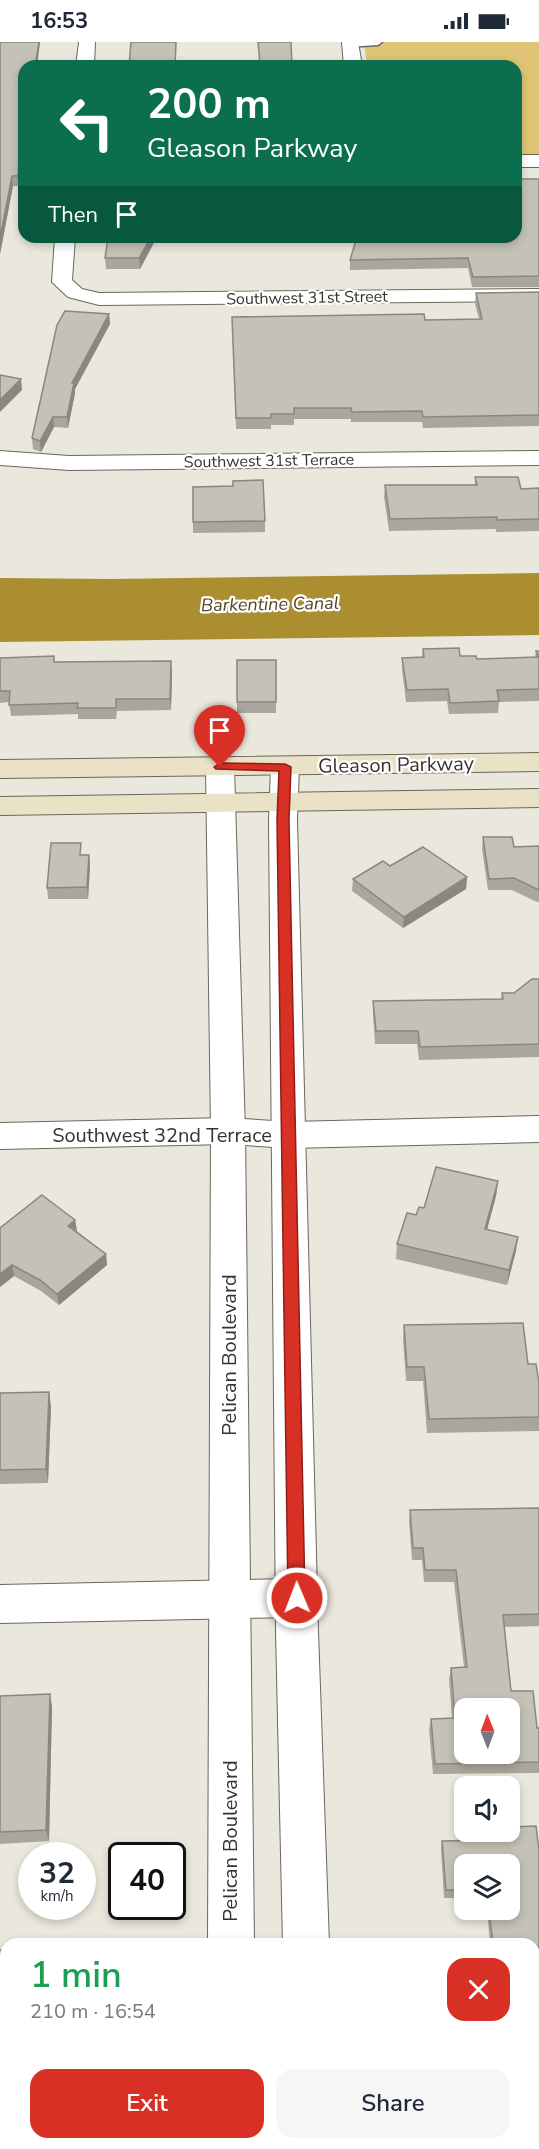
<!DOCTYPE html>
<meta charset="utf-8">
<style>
body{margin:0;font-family:"Nunito Sans",sans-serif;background:#f6f6f7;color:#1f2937;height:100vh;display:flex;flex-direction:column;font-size:22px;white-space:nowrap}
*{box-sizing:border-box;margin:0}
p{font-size:20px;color:#747a83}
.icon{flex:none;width:33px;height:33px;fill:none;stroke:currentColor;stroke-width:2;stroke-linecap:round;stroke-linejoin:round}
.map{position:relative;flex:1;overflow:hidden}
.side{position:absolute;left:0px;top:1896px;width:540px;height:212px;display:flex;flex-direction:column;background:#fff;border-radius:18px 18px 0 0;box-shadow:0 3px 9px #0003}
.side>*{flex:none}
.hud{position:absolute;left:18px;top:18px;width:504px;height:183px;border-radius:18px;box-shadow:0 3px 9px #0003;background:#0b6e4f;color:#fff;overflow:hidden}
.needle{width:39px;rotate:359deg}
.controls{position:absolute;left:454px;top:1656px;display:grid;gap:12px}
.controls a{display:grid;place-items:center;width:66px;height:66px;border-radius:12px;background:#fff;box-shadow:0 3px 9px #0003;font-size:30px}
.speed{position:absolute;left:18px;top:1800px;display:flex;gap:12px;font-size:30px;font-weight:700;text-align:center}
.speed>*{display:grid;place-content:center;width:78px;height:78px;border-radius:50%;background:#fff;box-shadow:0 3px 9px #0003;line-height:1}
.speed small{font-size:15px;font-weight:400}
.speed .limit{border:3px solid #111;border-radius:9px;background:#fff;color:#111}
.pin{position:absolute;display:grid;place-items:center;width:51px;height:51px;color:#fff;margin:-62px -26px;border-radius:50% 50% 50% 0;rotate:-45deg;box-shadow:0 0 6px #0007}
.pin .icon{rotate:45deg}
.me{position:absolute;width:66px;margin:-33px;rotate:359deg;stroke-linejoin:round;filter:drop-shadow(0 0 4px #0008)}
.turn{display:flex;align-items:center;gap:21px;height:126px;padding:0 30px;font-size:27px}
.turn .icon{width:78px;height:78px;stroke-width:2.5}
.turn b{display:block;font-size:42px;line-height:51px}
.then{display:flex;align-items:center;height:57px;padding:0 30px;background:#0003;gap:12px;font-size:22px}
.round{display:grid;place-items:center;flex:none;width:63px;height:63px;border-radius:18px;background:#f6f6f7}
.headline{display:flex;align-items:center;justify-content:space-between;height:102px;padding:0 30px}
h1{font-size:36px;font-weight:600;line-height:45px;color:#1e9e55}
.button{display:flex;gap:12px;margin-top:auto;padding:12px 30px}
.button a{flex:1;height:69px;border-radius:18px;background:#d93025;color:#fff;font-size:24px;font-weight:600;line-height:69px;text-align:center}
.button a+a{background:#f6f6f7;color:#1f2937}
.status{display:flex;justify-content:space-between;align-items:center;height:42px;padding:0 30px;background:#fff;direction:ltr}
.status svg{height:16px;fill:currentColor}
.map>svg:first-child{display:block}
.green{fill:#dec474}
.water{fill:#aa8e30}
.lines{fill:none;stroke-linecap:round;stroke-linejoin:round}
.service-casing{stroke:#6a675e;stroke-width:3}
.minor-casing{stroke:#6a675e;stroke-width:2}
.tertiary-casing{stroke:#6a675e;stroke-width:2}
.secondary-casing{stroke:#6a675e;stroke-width:2}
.service{fill:#fff;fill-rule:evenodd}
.minor{fill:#fff;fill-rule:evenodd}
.tertiary{fill:#fff;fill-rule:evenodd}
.secondary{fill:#eae2c6;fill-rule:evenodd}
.wall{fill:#a9a69d}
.shaded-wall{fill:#89877f}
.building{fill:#c4c1b6;stroke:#89877f;stroke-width:1.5;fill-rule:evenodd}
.route{fill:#d93025;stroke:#8d1f18;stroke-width:1.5}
.labels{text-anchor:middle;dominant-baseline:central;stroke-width:4.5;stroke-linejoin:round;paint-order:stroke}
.far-street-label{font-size:16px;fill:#34332e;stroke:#fff}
.far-water-label{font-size:18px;font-style:italic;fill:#554923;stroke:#fff}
.street-label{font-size:20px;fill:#34332e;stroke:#fff}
</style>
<div class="status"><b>16:53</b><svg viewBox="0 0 49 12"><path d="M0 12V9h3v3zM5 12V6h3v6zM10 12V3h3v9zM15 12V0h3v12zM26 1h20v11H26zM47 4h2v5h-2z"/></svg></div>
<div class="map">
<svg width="539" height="2107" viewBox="0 0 539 2107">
<rect width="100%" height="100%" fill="#eae7dc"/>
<path class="green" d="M 364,0 L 539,0 L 539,112 L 516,112 L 516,24 L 367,24 Z"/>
<path class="water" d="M 539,531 L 539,593 L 0,600 L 0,536 L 111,537 Z"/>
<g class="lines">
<g class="service-casing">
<path id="service" d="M 350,0 L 382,0 L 378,3 L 347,5 L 346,3 Z"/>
</g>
<g class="minor-casing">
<path id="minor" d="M 79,0 L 95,0 L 94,24 L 76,24 Z
M 342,0 L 358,0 L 362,24 L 344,24 Z
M 516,113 L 539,113 L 539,125 L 516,125 Z
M 55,195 L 75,195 L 72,238 L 82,247 L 99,251 L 539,247 L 539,259 L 99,263 L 68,255 L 52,240 Z
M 0,409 L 69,414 L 539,409 L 539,423 L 69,428 L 0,423 Z
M 539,1074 L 539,1100 L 290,1106 L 228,1102 L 0,1107 L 0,1081 L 228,1076 L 290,1080 Z
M 297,1537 L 311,1543 L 317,1556 L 311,1569 L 297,1575 L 0,1581 L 0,1543 Z"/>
</g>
<g class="tertiary-casing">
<path id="tertiary" d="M 220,716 L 230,719 L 234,725 L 245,1089 L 254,1902 L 208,1902 L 211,1089 L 206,725 L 210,719 Z
M 285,716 L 295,719 L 299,725 L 297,778 L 318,1589 L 329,1902 L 283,1902 L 276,1589 L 269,778 L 271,725 L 275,719 Z
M 207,2102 L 256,2102 L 257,2107 L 207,2107 Z
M 287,2102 L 336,2102 L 338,2107 L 288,2107 Z"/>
</g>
<g class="secondary-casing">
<path id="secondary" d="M 539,711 L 539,729 L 0,736 L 0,718 Z
M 539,747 L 539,765 L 0,773 L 0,755 Z"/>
</g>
<use href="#service" class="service"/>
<use href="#minor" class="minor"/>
<use href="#tertiary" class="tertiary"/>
<use href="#secondary" class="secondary"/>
</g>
<path class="wall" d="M 0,0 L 40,0 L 37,24 L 24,24 L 24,112 L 21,112 L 19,144 L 13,144 L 0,212 Z
M 539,137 L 539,245 L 472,245 L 468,226 L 350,228 L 350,218 Z
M 108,195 L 157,195 L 140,227 L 106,227 L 105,216 Z
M 539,250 L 539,384 L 423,386 L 422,380 L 351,380 L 351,377 L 294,377 L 294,383 L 271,383 L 271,387 L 236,387 L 232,275 L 425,278 L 479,277 L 475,262 L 476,251 Z
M 109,272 L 110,282 L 75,347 L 75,351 L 68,386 L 54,385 L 41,410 L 33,407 L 32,396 Z
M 475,435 L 521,447 L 539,446 L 539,489 L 496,490 L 496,487 L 389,489 L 384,455 L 385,443 L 475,443 Z
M 233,444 L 265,479 L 265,490 L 193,491 L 193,445 Z
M 423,607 L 460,614 L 477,617 L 535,615 L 536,609 L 539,609 L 539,659 L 499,660 L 498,671 L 449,672 L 447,659 L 406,660 L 402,627 L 402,616 L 422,615 Z
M 0,616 L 172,631 L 171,668 L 117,669 L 116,677 L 78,677 L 78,672 L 11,674 L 9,660 L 0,661 Z
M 237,618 L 276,618 L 276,671 L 237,671 Z
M 483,795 L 514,805 L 539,804 L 539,860 L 537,860 L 512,848 L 488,848 L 482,807 Z
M 82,813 L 89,813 L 90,824 L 88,857 L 48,857 L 47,846 Z
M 390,824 L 467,835 L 466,847 L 403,886 L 352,849 L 353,837 Z
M 539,937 L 539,1015 L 419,1018 L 417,1002 L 375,1002 L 373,972 L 373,959 L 501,957 L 502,951 L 514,951 Z
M 498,1139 L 496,1154 L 487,1188 L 516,1209 L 507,1243 L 396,1217 L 397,1202 L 416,1173 L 424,1166 Z
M 75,1178 L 77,1189 L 106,1212 L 107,1223 L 59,1263 L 41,1249 L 14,1234 L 0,1245 L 0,1186 Z
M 404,1283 L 528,1322 L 539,1341 L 539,1389 L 427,1391 L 423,1339 L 406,1339 L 403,1297 Z
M 0,1351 L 51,1364 L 48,1441 L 0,1442 Z
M 539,1466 L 539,1584 L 504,1585 L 511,1649 L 537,1686 L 539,1686 L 539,1731 L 433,1732 L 429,1688 L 431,1677 L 452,1676 L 449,1637 L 451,1626 L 464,1625 L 454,1540 L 424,1540 L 422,1518 L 412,1518 L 409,1480 L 410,1468 Z
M 0,1654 L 52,1664 L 49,1799 L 0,1802 Z
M 485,1790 L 510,1790 L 539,1808 L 539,1924 L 534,1924 L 534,1902 L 490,1902 L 487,1868 L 510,1868 L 465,1822 L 465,1856 L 444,1856 L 441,1808 L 442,1799 L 485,1798 Z
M 463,2102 L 534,2102 L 539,2107 L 464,2107 Z"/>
<path class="shaded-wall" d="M 39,0 L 40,0 L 37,24 L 35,24 Z
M 20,103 L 21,112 L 19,144 L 18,134 Z
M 12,134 L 13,144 L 0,212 L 0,196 Z
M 151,195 L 157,195 L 140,227 L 139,216 Z
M 109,272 L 110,282 L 75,347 L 75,351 L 68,386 L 67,375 L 72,341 Z
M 21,337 L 22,348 L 0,370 L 0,358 Z
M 53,375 L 54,385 L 41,410 L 40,399 Z
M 171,619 L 172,631 L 171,668 L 170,657 Z
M 89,813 L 90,824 L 88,857 L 87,845 Z
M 467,835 L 466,847 L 403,886 L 404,875 Z
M 498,1139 L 496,1154 L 483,1202 L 485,1187 Z
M 75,1178 L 77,1189 L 68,1184 Z
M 518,1195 L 516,1209 L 507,1243 L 509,1228 Z
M 106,1212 L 107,1223 L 59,1263 L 57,1252 Z
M 12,1223 L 14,1234 L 0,1245 L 0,1232 Z
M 49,1350 L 51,1364 L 48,1441 L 46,1427 Z
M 50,1652 L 52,1664 L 49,1799 L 46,1788 Z
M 6,1945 L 6,1992 L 5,2007 L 1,1998 Z
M 40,2102 L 44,2102 L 43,2107 L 40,2107 Z"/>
<path class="building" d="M 0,0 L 39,0 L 35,24 L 24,24 L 24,103 L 20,103 L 18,134 L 12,134 L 0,196 Z
M 131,0 L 176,0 L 175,24 L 129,24 Z
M 258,0 L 291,0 L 292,24 L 254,24 L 254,22 L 260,22 Z
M 516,137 L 539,137 L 539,234 L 473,235 L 468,216 L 350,218 L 357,195 L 516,195 Z
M 108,195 L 151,195 L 139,216 L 105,216 Z
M 539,250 L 539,373 L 423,375 L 422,369 L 352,370 L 351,366 L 294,366 L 294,372 L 271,372 L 271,376 L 236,376 L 232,275 L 424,272 L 425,278 L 482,277 L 476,251 Z
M 65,269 L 109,272 L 72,341 L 74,341 L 67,375 L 53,375 L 40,399 L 32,396 L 57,283 Z
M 0,333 L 21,337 L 0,358 Z
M 475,435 L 518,435 L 521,447 L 539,446 L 539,477 L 497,478 L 497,475 L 390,477 L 385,443 L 477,443 Z
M 263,438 L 265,479 L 193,480 L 193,445 L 233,444 L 233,439 Z
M 459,606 L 460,614 L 476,614 L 477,617 L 538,615 L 536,609 L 539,609 L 539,647 L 497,648 L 499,659 L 450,661 L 448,647 L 407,648 L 402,616 L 424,615 L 423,607 Z
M 54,614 L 54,620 L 171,619 L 170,657 L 116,657 L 116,666 L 77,666 L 78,661 L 9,663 L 10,649 L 0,649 L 0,616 Z
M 237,618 L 276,618 L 276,660 L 237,660 Z
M 483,795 L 512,795 L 514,805 L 539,804 L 539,848 L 514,836 L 489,837 Z
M 51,801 L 81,801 L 80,813 L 89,813 L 87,845 L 47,846 Z
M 423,805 L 467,835 L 404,875 L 353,837 L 383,819 L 390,824 Z
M 532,937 L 539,937 L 539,1002 L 420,1005 L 418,989 L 376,989 L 373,959 L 503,957 L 502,951 L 514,951 Z
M 436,1125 L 498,1139 L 485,1187 L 518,1195 L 509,1228 L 397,1202 L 407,1171 L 416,1173 L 419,1165 L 424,1166 Z
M 42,1153 L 75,1178 L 68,1184 L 106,1212 L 57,1252 L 40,1238 L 12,1223 L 0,1232 L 0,1186 Z
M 523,1281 L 528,1322 L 536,1322 L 539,1341 L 539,1375 L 429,1377 L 424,1325 L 407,1325 L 404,1283 Z
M 49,1350 L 46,1427 L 0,1428 L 0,1351 Z
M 539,1466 L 539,1572 L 503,1573 L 511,1649 L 533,1649 L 537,1686 L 539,1686 L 539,1720 L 435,1722 L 431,1677 L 455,1676 L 451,1626 L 467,1625 L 456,1528 L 425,1528 L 423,1506 L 413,1506 L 410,1468 ZM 465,1666 L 510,1666 L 510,1712 L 465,1712 Z
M 50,1652 L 46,1788 L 0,1790 L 0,1654 Z
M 536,1784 L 539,1808 L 539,1916 L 534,1916 L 534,1902 L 493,1902 L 489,1868 L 510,1868 L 510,1822 L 465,1822 L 465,1848 L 446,1848 L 442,1799 L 487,1798 L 487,1790 L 510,1790 L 510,1785 Z
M 0,1908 L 6,1908 L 6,1945 L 1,1998 L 6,1998 L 6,2102 L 40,2102 L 40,2107 L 0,2107 Z
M 534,1981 L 539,1981 L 539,2107 L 467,2107 L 466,2102 L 534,2102 Z"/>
<path class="route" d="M 220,721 L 285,722 L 291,725 L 289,778 L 305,1556 L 303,1562 L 297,1564 L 291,1562 L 288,1556 L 277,778 L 279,729 L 216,727 L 214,725 Z"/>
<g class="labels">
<g class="far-street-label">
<text transform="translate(307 256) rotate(-1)">Southwest 31st Street</text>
<text transform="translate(269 419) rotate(-1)">Southwest 31st Terrace</text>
</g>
<g class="far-water-label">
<text transform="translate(270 562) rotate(-1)">Barkentine Canal</text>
</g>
<g class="street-label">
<text transform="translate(396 723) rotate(-1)">Gleason Parkway</text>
<text x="162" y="1093">Southwest 32nd Terrace</text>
<text transform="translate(229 1313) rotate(-90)">Pelican Boulevard</text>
<text transform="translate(230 1799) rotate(-90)">Pelican Boulevard</text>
</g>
</g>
</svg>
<div class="controls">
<a><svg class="needle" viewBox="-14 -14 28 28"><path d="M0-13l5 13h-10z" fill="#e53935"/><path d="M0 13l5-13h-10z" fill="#747a83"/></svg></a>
<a><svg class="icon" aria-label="sound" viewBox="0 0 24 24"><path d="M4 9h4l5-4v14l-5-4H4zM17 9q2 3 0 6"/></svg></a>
<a><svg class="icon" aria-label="layers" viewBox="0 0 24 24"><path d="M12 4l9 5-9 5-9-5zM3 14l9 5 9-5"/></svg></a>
</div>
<div class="speed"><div>32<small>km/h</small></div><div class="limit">40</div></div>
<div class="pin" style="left:220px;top:725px;background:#d93025"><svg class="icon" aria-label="arrive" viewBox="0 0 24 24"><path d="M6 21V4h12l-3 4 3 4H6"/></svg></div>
<svg class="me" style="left:297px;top:1556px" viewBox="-20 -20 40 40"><circle r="17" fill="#d93025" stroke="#fff" stroke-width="3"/><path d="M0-11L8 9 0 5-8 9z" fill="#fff"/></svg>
<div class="hud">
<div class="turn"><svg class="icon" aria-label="left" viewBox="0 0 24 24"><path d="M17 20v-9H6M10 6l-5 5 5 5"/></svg><div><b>200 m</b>Gleason Parkway</div></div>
<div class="then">Then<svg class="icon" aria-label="arrive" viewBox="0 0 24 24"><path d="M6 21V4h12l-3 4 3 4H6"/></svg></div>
</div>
<section class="side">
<div class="headline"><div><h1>1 min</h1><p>210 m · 16:54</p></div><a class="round" style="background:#d93025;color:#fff"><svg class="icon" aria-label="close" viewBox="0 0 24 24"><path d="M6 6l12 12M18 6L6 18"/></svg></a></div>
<div class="button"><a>Exit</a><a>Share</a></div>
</section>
</div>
